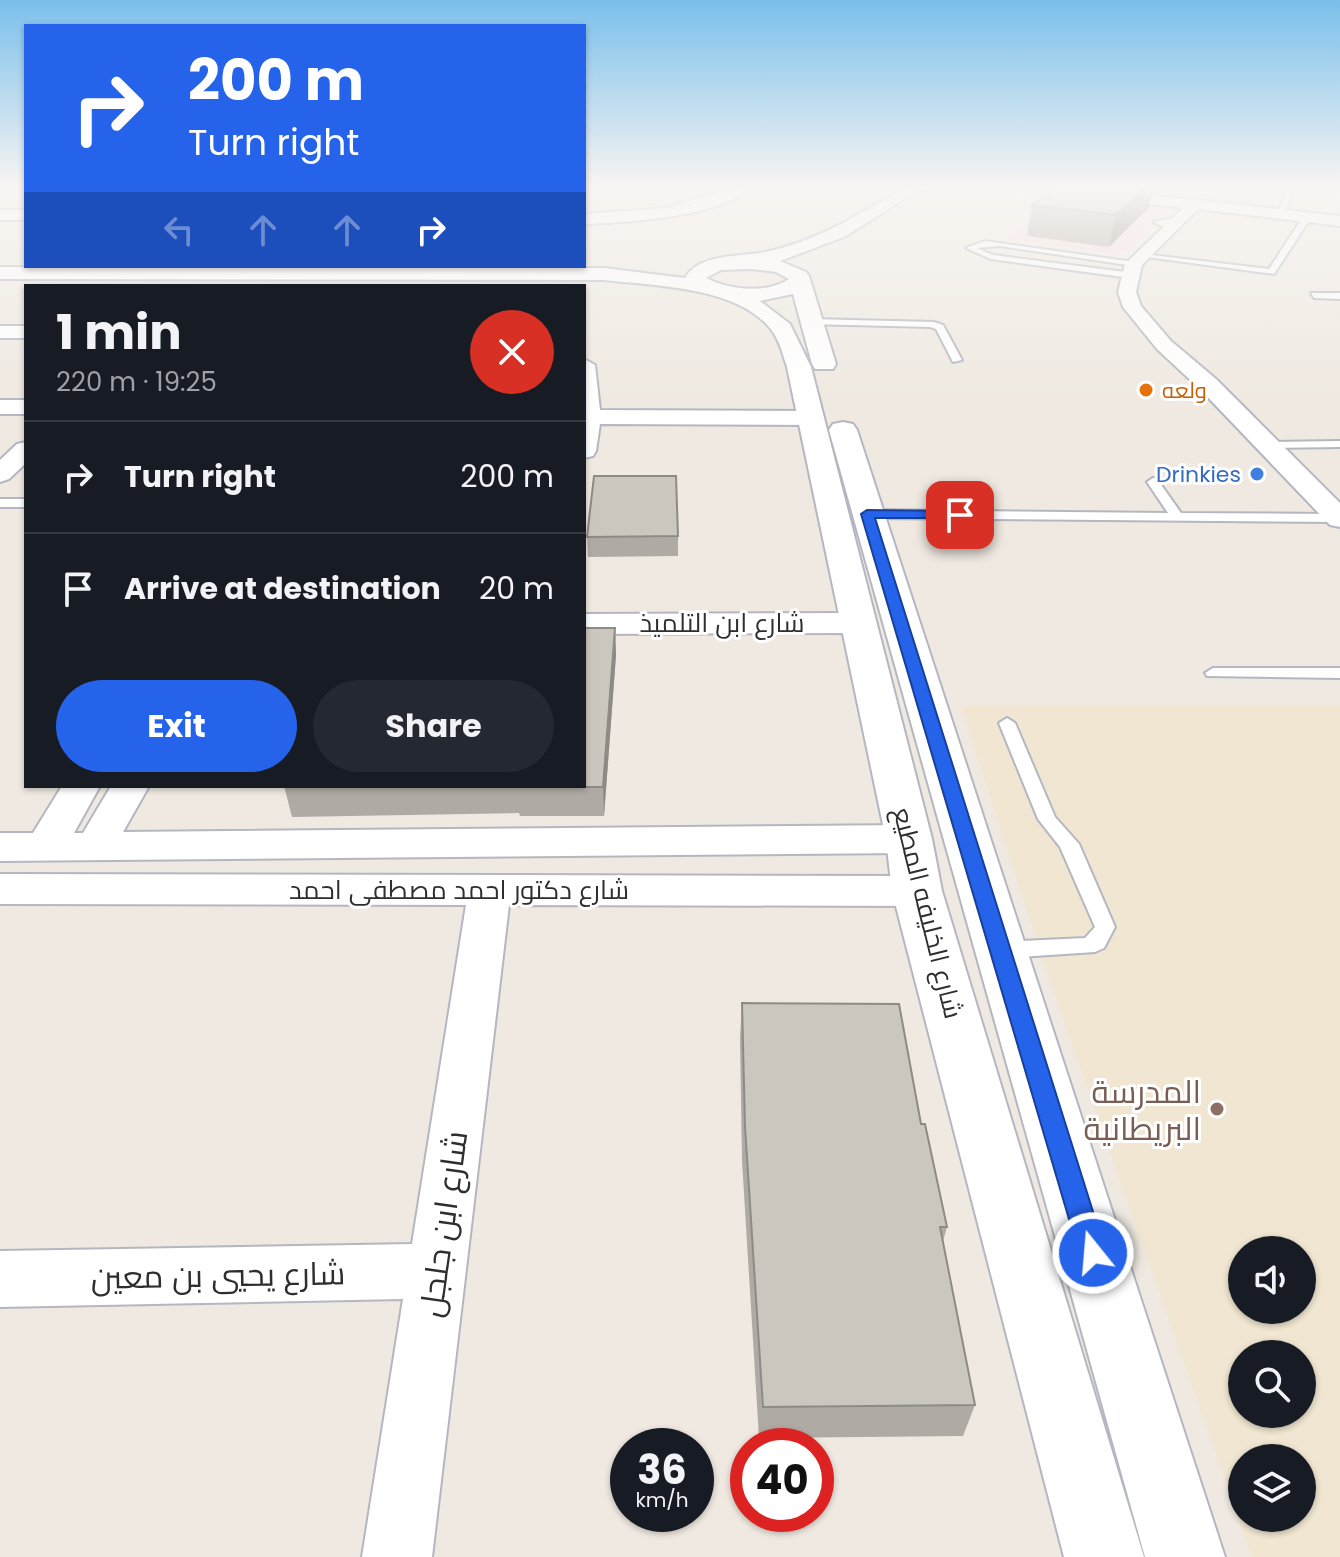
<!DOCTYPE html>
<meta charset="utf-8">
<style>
body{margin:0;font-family:Poppins,Cairo,sans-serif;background:#242831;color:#f1f3f6;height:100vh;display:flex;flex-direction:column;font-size:30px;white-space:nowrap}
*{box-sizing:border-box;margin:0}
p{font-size:26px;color:#9ea1a6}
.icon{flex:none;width:44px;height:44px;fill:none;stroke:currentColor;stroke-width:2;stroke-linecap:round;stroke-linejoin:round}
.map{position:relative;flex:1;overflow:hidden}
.drawer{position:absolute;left:24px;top:284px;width:562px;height:504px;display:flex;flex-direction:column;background:#171b24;border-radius:0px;box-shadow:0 2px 6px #0004}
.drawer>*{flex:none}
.guide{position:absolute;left:24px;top:24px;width:562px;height:244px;border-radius:0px;box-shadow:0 2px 6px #0004;background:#2563eb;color:#fff;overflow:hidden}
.buttons{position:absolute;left:1228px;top:1236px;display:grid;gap:16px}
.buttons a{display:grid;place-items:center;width:88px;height:88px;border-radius:50%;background:#171b24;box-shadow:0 2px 6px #0004;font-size:40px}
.speed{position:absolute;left:610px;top:1428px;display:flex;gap:16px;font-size:40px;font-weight:700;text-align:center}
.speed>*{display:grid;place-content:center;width:104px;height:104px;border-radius:50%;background:#171b24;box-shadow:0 2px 6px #0004;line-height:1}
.speed small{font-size:20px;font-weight:400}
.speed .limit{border:12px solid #d22;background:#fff;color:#111}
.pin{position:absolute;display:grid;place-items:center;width:68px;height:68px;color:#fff;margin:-34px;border-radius:16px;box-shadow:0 4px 12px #0006}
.me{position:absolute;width:88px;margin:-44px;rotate:343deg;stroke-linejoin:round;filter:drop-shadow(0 0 6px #0008)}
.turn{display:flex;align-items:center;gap:28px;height:168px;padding:0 32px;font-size:36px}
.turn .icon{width:104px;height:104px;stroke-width:2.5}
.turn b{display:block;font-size:56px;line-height:68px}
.lanes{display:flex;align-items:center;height:76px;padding:0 32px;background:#0003;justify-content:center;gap:40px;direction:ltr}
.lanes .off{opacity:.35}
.round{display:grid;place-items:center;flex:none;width:84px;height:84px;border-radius:42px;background:#242831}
.overview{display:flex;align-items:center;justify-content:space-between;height:136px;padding:0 32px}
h1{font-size:48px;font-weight:700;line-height:60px}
.primary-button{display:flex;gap:16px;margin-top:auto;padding:16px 32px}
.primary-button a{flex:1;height:92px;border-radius:48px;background:#2563eb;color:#fff;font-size:32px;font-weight:700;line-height:92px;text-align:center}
.primary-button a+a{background:#242831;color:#f1f3f6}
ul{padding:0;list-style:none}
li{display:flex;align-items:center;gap:24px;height:112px;padding:0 32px;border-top:2px solid #363941}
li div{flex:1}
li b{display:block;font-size:30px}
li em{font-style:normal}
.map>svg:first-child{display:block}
.education{fill:#f0e6d1;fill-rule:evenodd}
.medical{fill:#f5dfe0}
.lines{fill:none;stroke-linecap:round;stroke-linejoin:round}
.lane-casing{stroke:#b4b7c1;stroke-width:4}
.street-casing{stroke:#b4b7c1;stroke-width:4}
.secondary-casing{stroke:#b4b7c1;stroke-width:4}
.lane{fill:#fff;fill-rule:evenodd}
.street{fill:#fff;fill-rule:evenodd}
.secondary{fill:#fff;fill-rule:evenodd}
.wall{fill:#afaba4}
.shaded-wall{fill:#8e8b86}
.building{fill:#cbc7bf;stroke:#8e8b86;stroke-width:2}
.route{fill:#2563eb;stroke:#184099;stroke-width:2}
.food-dot{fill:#e8710a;stroke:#fff;stroke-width:3}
.shop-dot{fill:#3f7fe0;stroke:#fff;stroke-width:3}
.education-dot{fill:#8d6e63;stroke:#fff;stroke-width:3}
.labels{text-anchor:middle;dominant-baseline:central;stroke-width:6;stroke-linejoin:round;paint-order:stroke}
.far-food-label{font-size:22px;fill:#c56008;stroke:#fff;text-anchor:start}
.far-shop-label{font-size:22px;fill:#366cbe;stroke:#fff;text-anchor:end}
.street-label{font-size:26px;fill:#2e2e2e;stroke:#fff}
.near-education-label{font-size:32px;fill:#785e54;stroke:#fff;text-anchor:end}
.near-street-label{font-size:32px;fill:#2e2e2e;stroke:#fff}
</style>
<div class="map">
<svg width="1340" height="1557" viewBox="0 0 1340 1557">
<rect width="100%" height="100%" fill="#efe9e1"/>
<path class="education" d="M 961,706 L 1340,706 L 1340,1557 L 1252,1557 L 1045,967 ZM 1242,1250 L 1302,1250 L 1302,1310 L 1242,1310 ZM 1242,1354 L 1302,1354 L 1302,1414 L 1242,1414 ZM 1242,1458 L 1302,1458 L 1302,1518 L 1242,1518 Z"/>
<path class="medical" d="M 1065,194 L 1149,204 L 1165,212 L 1130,251 L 1122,250 L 1118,254 L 1007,239 Z"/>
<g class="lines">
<g class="lane-casing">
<path id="lane" d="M 1288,192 L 1293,193 L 1282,215 L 1276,215 Z
M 1305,214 L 1312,216 L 1274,274 L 1139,256 L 1143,254 L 1269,269 Z
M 1186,216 L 1186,220 L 1165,223 L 1176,227 L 1173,231 L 1153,222 Z
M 985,241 L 1134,262 L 1138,264 L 1134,266 L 1000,246 L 977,248 L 993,255 L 1133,273 L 1130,278 L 991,259 L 966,248 Z
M 1311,293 L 1340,293 L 1340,299 L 1314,298 Z
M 810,319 L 934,322 L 943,325 L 962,360 L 953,362 L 936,329 L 930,327 L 807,324 Z
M 1340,441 L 1340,447 L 1268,448 L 1262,445 L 1268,442 Z
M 1153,478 L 1157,479 L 1181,513 L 1339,514 L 1340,522 L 867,518 L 861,514 L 867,510 L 1168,513 L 1147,482 Z
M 0,499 L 26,499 L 26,507 L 0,507 Z
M 1213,668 L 1340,668 L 1340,678 L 1207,676 L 1205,673 Z
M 1007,718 L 1015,723 L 1055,817 L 1079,844 L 1115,927 L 1104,948 L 1095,952 L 1003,958 L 995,956 L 992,950 L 995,944 L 1003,942 L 1085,938 L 1095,927 L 1060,847 L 1038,819 L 999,723 Z"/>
</g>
<g class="street-casing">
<path id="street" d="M 735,187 L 754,187 C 722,216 627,223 584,224 L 584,214 L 668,208 Z
M 1034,187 L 1077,187 L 1340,216 L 1340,226 L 1198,209 L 1142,265 L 1136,292 L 1141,306 L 1171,341 L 1216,379 L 1340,503 L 1340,527 L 1330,525 L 1200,389 L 1157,349 L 1123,307 L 1118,292 L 1125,264 L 1183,208 L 1041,191 Z
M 0,210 L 26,210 L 26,220 L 0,220 Z
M 0,326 L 26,326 L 26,338 L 0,338 Z
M 584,359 L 595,365 L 600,410 L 812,411 L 820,413 L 824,418 L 820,423 L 812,425 L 600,424 L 596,451 L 593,456 L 584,458 Z
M 0,400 L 26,400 L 26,414 L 0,414 Z
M 26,442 L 26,463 L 9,479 L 0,482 L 0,460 L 17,444 Z
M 860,613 L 871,616 L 876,623 L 871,630 L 860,633 L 584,634 L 584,614 Z
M 62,786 L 100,786 L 74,833 L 83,833 L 111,786 L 149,786 L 123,832 L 909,825 L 923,829 L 929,839 L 923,849 L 909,853 L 0,861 L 0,833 L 33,833 Z
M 0,874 L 917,876 L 932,880 L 938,891 L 932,902 L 917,906 L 509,905 L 432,1557 L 362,1557 L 403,1299 L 0,1307 L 0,1251 L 412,1244 L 466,905 L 0,904 Z"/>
</g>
<g class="secondary-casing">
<path id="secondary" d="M 905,187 L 924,187 L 844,237 L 780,261 L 806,272 L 809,276 L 836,364 L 833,369 L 815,369 L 812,364 L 793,294 L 760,301 L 790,324 L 811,367 L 932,839 L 942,891 L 1144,1557 L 1064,1557 L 892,891 L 886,839 L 787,367 C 783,355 780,342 773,332 C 740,286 655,286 604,280 L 0,279 L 0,267 L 604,268 L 685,278 C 699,253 740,257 765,252 C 815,242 861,214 905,187 ZM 751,269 L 776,272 L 789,279 C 767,294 729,290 706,278 L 721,270 Z
M 843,422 L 853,424 L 857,430 L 1225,1557 L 1145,1557 L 829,430 L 833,424 Z"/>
</g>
<use href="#lane" class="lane"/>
<use href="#street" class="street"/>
<use href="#secondary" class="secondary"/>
</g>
<path class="wall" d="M 1032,205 L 1149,207 L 1109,247 L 1027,236 Z
M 678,536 L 678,556 L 588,557 L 587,537 Z
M 615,628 L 616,655 L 604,816 L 520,816 L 519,813 L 292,817 L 284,786 L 584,786 Z
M 742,1003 L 947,1227 L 943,1241 L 975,1405 L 963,1436 L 759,1438 L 742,1161 L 740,1038 Z"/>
<path class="shaded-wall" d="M 1146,187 L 1154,187 L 1149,207 L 1109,247 L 1116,215 Z
M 615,628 L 616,655 L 604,816 L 603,787 Z"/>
<path class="building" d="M 1057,187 L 1146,187 L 1116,215 L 1032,205 Z
M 594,476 L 676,476 L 678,536 L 587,537 Z
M 584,628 L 615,628 L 603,787 L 517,787 L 584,786 Z
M 284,786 L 347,786 L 284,787 Z
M 742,1003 L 899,1004 L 921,1124 L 925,1124 L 947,1227 L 940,1227 L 975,1405 L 763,1407 L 745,1126 Z"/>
<linearGradient id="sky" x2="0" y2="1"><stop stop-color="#7abfeb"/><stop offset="0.46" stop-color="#f8f5f2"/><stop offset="1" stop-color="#f8f5f2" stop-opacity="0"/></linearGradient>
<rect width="1340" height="405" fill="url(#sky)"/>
<path class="route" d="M 960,511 L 965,512 L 965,518 L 875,518 L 1106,1253 L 1102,1263 L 1093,1266 L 1083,1263 L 1079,1253 L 861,514 L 867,510 Z"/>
<circle class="food-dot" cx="1146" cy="390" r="8"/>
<circle class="shop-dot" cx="1257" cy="474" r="8"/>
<circle class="education-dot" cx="1217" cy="1109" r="8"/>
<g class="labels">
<g class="far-food-label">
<text x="1162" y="390">ولعه</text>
</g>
<g class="far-shop-label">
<text x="1241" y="474">Drinkies</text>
</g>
<g class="street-label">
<text x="722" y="623">شارع ابن التلميذ</text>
<text x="459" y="890">شارع دكتور احمد مصطفى احمد</text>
<text transform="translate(928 913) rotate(76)">شارع الخليفه المطيع</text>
</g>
<g class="near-education-label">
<text x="1201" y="1091">المدرسة<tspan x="1201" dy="37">البريطانية</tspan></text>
</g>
<g class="near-street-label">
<text transform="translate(443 1224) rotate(-82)">شارع ابن جلجل</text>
<text transform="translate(218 1275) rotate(-1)">شارع يحيي بن معين</text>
</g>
</g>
</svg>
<div class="buttons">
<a><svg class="icon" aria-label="sound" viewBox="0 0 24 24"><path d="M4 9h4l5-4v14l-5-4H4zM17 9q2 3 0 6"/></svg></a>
<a><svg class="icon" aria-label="search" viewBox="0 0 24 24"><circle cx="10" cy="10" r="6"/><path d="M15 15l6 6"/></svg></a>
<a><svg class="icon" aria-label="layers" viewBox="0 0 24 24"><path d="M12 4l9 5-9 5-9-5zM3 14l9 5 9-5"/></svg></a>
</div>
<div class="speed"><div>36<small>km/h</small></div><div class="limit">40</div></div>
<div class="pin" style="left:960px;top:515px;background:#d93025"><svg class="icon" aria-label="arrive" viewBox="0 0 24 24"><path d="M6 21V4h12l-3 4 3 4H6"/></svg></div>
<svg class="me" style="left:1093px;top:1253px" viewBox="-20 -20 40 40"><circle r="17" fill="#2563eb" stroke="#fff" stroke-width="3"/><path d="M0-11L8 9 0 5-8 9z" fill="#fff"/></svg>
<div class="guide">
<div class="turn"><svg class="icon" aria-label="right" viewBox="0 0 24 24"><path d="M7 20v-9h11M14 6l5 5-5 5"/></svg><div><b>200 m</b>Turn right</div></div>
<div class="lanes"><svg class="icon off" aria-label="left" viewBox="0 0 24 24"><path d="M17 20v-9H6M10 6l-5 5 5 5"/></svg><svg class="icon off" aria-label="ahead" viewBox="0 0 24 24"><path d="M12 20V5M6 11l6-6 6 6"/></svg><svg class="icon off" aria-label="ahead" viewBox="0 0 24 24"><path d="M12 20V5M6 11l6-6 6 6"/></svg><svg class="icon" aria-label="right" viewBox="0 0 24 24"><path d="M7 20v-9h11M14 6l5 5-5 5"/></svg></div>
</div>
<section class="drawer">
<div class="overview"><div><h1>1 min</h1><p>220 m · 19:25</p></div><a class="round" style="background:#d93025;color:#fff"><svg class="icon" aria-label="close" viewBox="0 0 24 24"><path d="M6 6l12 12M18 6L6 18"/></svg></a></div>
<ul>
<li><svg class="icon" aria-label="right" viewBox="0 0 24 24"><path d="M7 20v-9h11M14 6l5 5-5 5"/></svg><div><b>Turn right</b></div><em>200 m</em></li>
<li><svg class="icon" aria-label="arrive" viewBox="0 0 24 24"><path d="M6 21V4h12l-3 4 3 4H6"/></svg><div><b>Arrive at destination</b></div><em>20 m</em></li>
</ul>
<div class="primary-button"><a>Exit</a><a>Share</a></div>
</section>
</div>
